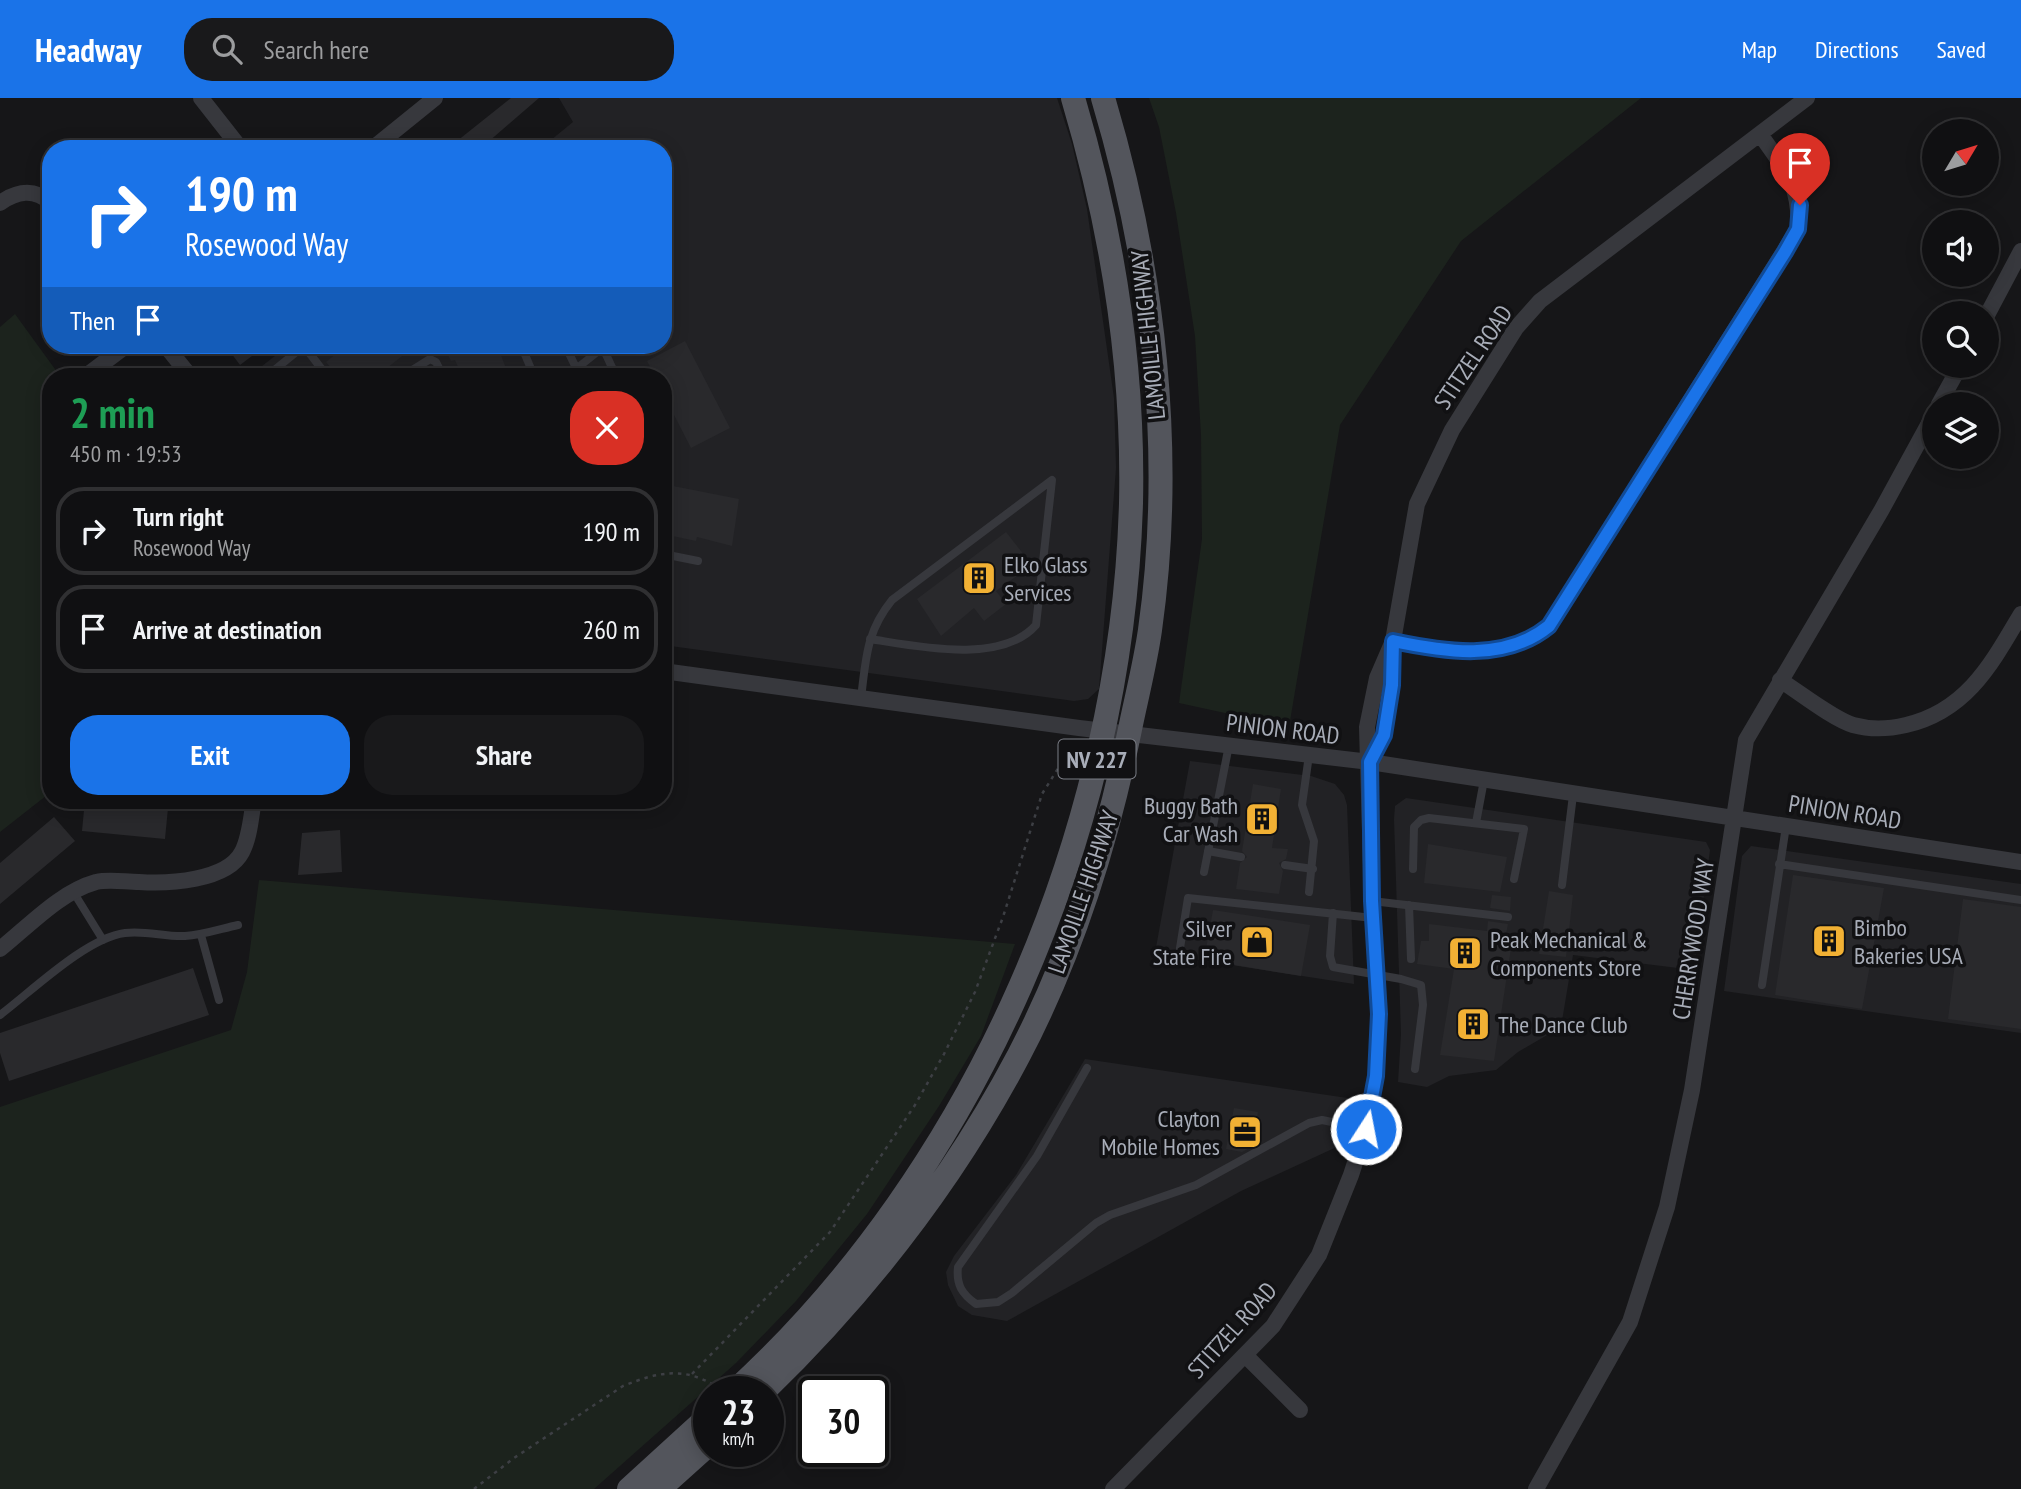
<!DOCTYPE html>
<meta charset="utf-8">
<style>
body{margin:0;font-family:"PT Sans Narrow",sans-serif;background:#19191b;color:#f1f3f6;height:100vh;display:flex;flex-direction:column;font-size:26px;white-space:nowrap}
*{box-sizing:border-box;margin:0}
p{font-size:23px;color:#9c9d9f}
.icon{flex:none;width:38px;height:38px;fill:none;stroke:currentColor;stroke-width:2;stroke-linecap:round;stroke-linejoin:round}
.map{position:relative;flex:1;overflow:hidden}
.panel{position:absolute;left:42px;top:270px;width:630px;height:441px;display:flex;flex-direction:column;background:#101012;border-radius:28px;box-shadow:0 4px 18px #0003,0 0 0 2px #303032}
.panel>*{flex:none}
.hud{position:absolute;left:42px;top:42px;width:630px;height:214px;border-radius:28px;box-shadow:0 4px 18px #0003,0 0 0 2px #303032;background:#1a73e8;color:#fff;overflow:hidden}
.needle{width:46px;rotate:52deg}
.buttons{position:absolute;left:1922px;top:21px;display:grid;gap:14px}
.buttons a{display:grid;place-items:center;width:77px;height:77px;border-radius:50%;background:#101012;box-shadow:0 4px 18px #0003,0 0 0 2px #303032;font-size:35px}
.speed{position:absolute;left:693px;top:1278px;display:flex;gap:14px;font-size:35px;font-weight:700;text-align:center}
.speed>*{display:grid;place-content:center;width:91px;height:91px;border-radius:50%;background:#101012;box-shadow:0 4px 18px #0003,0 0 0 2px #303032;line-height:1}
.speed small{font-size:18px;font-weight:400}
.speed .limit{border:4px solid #111;border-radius:10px;background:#fff;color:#111}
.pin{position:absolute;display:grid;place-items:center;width:60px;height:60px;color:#fff;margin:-72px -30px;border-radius:50% 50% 50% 0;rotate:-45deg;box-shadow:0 0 7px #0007}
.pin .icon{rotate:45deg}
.me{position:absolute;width:77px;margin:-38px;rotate:11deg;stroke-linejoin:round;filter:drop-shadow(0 0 5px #0008)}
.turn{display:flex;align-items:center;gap:24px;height:147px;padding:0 28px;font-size:32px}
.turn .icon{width:91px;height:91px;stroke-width:2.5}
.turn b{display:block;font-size:49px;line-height:60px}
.then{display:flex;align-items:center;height:66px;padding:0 28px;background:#0003;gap:14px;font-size:26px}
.round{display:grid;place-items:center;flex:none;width:74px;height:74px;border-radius:28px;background:#19191b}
.overview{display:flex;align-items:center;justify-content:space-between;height:119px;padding:0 28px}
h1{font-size:42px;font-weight:700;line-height:52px;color:#1e9e55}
.button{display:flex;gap:14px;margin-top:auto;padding:14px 28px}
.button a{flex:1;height:80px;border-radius:28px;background:#1a73e8;color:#fff;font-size:28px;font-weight:700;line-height:80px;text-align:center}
.button a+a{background:#19191b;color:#f1f3f6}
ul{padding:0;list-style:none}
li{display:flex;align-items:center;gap:21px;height:88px;margin:0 14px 10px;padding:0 14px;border:4px solid #303032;border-radius:28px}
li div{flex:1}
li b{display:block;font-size:26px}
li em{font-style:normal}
header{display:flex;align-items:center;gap:42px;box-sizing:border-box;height:98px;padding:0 35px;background:#1a73e8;color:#fff}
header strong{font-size:33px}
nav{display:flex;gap:38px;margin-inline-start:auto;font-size:24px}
.search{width:490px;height:63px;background:#19191b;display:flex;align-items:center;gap:18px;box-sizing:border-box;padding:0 24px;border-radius:28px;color:#9c9d9f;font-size:26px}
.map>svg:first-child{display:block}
.built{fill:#222225}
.green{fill:#1c231d}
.building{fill:#29292c}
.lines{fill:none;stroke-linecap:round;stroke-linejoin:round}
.path{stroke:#3d3f44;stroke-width:2.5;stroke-dasharray:3.5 5;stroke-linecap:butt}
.lane{stroke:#37383d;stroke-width:8}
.street{stroke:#37383d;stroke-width:16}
.primary{stroke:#53555c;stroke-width:24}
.route-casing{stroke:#114b97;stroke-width:18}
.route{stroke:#1a73e8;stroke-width:12}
.labels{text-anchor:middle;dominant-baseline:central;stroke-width:7;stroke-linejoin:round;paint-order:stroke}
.shield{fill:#111113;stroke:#7b7e86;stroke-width:2}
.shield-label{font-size:23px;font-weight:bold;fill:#a8adb8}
.street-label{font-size:24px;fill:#a8adb8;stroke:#111113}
.poi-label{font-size:24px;fill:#a8adb8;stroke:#111113;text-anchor:start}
</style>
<header>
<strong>Headway</strong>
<div class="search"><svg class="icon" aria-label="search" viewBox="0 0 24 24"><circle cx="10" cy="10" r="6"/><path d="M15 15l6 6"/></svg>Search here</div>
<nav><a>Map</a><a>Directions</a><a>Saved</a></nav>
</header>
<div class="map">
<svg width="2021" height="1391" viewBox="0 0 2021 1391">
<rect width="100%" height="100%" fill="#161618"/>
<path class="built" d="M 559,0 L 1057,0 L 1072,46 L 1087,111 L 1114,300 L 1116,370 L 1099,591 L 1088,601 L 1074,603 L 663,547 L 663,278 L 249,278 L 289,247 L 663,247 L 663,51 L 540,51 L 573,24 Z
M 1190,663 L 1311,678 L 1335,686 L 1344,697 L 1347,707 L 1354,886 L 1155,855 Z
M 1406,700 L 1706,744 L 1710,752 L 1694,872 L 1573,857 L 1561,929 L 1518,954 L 1496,972 L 1449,978 L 1427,989 L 1398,984 L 1401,936 L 1394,721 L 1395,708 Z
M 1751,748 L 2021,786 L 2021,935 L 1724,893 L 1742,758 Z
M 1085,961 L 1354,1001 L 1341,1047 L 1241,1093 L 1007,1223 L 972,1217 L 958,1208 L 948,1187 L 946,1174 L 954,1158 L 1016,1077 Z"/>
<path class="green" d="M 1149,0 L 1641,0 L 1461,143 L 1340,327 L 1289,629 L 1179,605 L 1202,441 L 1201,337 L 1195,238 L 1176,115 L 1159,29 Z
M 15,216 L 60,278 L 51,278 L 51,608 L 44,613 L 51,622 L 51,694 L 0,734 L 0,229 Z
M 259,782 L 1015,846 L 981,938 L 939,1008 L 867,1116 L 796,1203 L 736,1265 L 594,1391 L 0,1391 L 0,1009 L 231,932 L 247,874 Z"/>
<path class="building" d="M 511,0 L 539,0 L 480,51 L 447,51 Z
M 685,243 L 730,330 L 691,350 L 672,313 L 663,318 L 663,278 L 655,278 L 647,263 Z
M 225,247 L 250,247 L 256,255 L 240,267 Z
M 347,247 L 416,247 L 377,278 L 338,278 L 326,264 Z
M 443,247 L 497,247 L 509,278 L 462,278 L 455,262 L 451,263 Z
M 663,386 L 739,401 L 732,448 L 697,439 L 696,443 L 663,436 Z
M 1006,434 L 1032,467 L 996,493 L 1006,506 L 984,523 L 974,510 L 941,538 L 917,501 Z
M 1253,686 L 1281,691 L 1272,750 L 1288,751 L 1286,761 L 1279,765 L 1283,773 L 1279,796 L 1236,791 L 1240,765 L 1247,759 L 1242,753 Z
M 85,702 L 168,710 L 165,741 L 82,733 Z
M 54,719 L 75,743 L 0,806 L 0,765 Z
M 340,732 L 342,774 L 298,777 L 302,735 Z
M 1428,746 L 1507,759 L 1500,794 L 1424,785 Z
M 1793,777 L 1884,790 L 1862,911 L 1775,897 Z
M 1549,793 L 1573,797 L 1566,859 L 1539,856 Z
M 1492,797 L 1511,799 L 1510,813 L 1490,810 Z
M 1963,801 L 2021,809 L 2021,931 L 1948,921 Z
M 1213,812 L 1310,827 L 1301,878 L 1204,862 Z
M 1488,823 L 1508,826 L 1506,836 L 1513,837 L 1494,963 L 1440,957 L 1454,871 L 1417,866 L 1421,843 L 1429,843 L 1429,826 L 1487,833 Z
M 193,870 L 209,917 L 9,983 L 0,955 L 0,935 Z
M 1234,1010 L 1258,1014 L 1256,1024 L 1261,1025 L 1259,1044 L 1253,1043 L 1253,1048 L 1242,1054 L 1226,1051 Z"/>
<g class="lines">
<path class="path" d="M 692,1276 L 830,1134 L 915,1007 L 944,956 L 975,894 L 1003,819 L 1042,696 L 1074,645
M 474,1391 L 514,1360 L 623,1288 C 658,1274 684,1268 717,1289"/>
<path class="lane" d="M 521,247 L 534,278
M 565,247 L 580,278
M 304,248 L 327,278
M 603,250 L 616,278
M 576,271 L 606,247
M 267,278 L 305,247
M 403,278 L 430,261 L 436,264 L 443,278
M 663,456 L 698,463
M 861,600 C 866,561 866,534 892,502 L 1052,382 L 1036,527 C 1001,567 916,548 870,541
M 1309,657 L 1302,707 L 1314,743 L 1309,794
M 1476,725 L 1484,682
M 1208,753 L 1241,759
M 1779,766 L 2021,802
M 1285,767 L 1313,771
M 1413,771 L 1414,729 L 1421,722 L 1429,720 L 1524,731 L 1514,781
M 1204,774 L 1229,647
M 1562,787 L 1573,697
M 74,795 L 103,842
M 1372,803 L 1508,819
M 1409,807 L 1411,861
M 1333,815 L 1330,858 L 1333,869 L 1401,881 L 1421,887 L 1423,907 L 1415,971
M 201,837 L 219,902
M 1180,850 L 1188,800 L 1373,820
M 1762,887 L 1786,728
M 0,917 C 32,893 86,840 125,835 C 145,832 165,839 185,838 C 203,837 220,831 238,827
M 1087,970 L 1037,1058 L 958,1169 C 956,1187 962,1196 976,1206 L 998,1204 L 1012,1195 L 1096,1125 L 1110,1117 L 1196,1087 L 1309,1025 L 1322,1022 L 1366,1031"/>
<path class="street" d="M 201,0 L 241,51
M 372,51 L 435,0
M 0,105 C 17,93 34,90 51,105
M 1986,219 L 2021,153
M 165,247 L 190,278
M 86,278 L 127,247
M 1939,306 L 1960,268
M 1393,543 C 1445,554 1505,564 1549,528 L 1798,131 C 1801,86 1784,71 1760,36
M 663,573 L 1079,630 L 1370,664 L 2021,764
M 1780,582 C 1799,594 1833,621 1853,627 C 1871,632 1889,631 1906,627 C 1967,613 1992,565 2021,516
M 1370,664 L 1384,637 L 1392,587 L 1393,543 L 1417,406 L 1452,332 L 1516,230 L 1540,203 L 1807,0
M 0,851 C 29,828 60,794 96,784 C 110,781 125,784 139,784 C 168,786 227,783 242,754 C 250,739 251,718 254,702
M 1245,1257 L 1300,1312
M 1113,1391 L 1273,1228 L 1319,1157 L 1351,1077 L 1366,1031 L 1376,978 L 1379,916 L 1372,803 L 1367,629 L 1377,580 L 1393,543
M 1536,1391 L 1630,1224 L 1667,1109 L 1692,992 L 1746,642 L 1881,413 L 1934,316"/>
<path class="primary" d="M 735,1293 C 977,1072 1122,731 1131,405 C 1134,268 1112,131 1073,0
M 764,1293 C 865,1195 953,1082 1019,957 C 1072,856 1106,747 1129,636 C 1136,601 1145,567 1150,532 C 1175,355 1154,170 1103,0
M 629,1391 L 709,1318
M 659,1391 L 709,1346"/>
</g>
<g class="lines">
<g class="route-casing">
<path id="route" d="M 1366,1031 L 1376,978 L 1379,916 L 1372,803 L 1370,664 L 1384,637 L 1392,587 L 1393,543 C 1445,554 1505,564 1549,528 L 1785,154 L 1798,131 L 1800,107"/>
</g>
<use href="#route" class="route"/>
</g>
<defs>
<g id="building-square" transform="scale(1.75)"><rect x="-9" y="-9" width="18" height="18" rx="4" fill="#f2b134" stroke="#111113"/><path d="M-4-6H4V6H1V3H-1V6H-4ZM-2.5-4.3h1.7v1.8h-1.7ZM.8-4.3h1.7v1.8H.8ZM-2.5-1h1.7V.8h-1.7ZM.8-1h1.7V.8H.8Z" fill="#111"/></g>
<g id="shop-square" transform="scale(1.75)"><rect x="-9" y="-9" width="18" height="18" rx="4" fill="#f2b134" stroke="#111113"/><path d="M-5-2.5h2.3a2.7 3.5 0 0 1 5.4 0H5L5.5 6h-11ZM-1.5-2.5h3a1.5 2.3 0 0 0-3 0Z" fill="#111"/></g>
<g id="office-square" transform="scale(1.75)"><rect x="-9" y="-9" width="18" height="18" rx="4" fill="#f2b134" stroke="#111113"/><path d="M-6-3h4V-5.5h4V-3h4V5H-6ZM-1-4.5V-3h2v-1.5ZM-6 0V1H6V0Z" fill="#111"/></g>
</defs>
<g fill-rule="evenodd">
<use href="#building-square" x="979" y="480"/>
<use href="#building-square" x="1262" y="721"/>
<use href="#building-square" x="1829" y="843"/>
<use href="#shop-square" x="1257" y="844"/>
<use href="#building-square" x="1465" y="855"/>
<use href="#building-square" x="1473" y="926"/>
<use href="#office-square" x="1245" y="1034"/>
</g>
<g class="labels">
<rect class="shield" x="1058.5" y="641.5" width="77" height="39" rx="5"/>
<g class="shield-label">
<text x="1097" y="661">NV 227</text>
</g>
<g class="street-label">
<text transform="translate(1148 237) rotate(-96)">LAMOILLE HIGHWAY</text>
<text transform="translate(1473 259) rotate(-56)">STITZEL ROAD</text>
<text transform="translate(1283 631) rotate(7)">PINION ROAD</text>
<text transform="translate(1845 714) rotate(9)">PINION ROAD</text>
<text transform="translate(1083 794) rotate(-71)">LAMOILLE HIGHWAY</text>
<text transform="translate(1693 841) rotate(-81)">CHERRYWOOD WAY</text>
<text transform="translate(1232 1232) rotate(-48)">STITZEL ROAD</text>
</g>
<g class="poi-label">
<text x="1004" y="466">Elko Glass<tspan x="1004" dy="28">Services</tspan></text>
<text x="1238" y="707" text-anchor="end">Buggy Bath<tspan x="1238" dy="28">Car Wash</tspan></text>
<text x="1854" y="829">Bimbo<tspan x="1854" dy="28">Bakeries USA</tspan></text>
<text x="1232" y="830" text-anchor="end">Silver<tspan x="1232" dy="28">State Fire</tspan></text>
<text x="1490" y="841">Peak Mechanical &amp;<tspan x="1490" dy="28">Components Store</tspan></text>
<text x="1498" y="926">The Dance Club</text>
<text x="1220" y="1020" text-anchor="end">Clayton<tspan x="1220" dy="28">Mobile Homes</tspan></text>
</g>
</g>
</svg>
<div class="buttons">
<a><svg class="needle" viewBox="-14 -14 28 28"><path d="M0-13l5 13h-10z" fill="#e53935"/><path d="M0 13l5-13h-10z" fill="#9c9d9f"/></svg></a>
<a><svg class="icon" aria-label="sound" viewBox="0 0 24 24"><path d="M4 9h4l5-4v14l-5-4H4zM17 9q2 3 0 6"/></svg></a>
<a><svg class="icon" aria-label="search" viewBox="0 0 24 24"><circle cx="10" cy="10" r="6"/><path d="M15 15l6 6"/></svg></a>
<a><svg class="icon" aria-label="layers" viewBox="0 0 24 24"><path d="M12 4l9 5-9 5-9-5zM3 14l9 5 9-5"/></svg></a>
</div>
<div class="speed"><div>23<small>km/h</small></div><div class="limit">30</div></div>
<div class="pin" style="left:1800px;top:107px;background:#d93025"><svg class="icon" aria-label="arrive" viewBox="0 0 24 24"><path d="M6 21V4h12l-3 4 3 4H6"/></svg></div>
<svg class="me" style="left:1366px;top:1031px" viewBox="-20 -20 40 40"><circle r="17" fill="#1a73e8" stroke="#fff" stroke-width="3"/><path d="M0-11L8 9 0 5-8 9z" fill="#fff"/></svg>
<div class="hud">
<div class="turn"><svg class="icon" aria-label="right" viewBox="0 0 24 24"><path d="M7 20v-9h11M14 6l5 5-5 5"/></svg><div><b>190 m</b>Rosewood Way</div></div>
<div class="then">Then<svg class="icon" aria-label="arrive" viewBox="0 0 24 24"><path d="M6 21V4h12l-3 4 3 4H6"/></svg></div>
</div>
<section class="panel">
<div class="overview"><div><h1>2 min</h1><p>450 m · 19:53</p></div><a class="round" style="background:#d93025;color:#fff"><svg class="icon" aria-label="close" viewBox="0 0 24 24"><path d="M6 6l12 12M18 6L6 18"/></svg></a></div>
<ul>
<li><svg class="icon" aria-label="right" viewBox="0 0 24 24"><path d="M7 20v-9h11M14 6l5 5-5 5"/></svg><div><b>Turn right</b><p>Rosewood Way</p></div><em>190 m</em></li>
<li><svg class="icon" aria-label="arrive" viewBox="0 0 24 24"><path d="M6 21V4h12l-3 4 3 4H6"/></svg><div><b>Arrive at destination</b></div><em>260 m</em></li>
</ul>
<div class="button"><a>Exit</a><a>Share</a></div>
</section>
</div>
